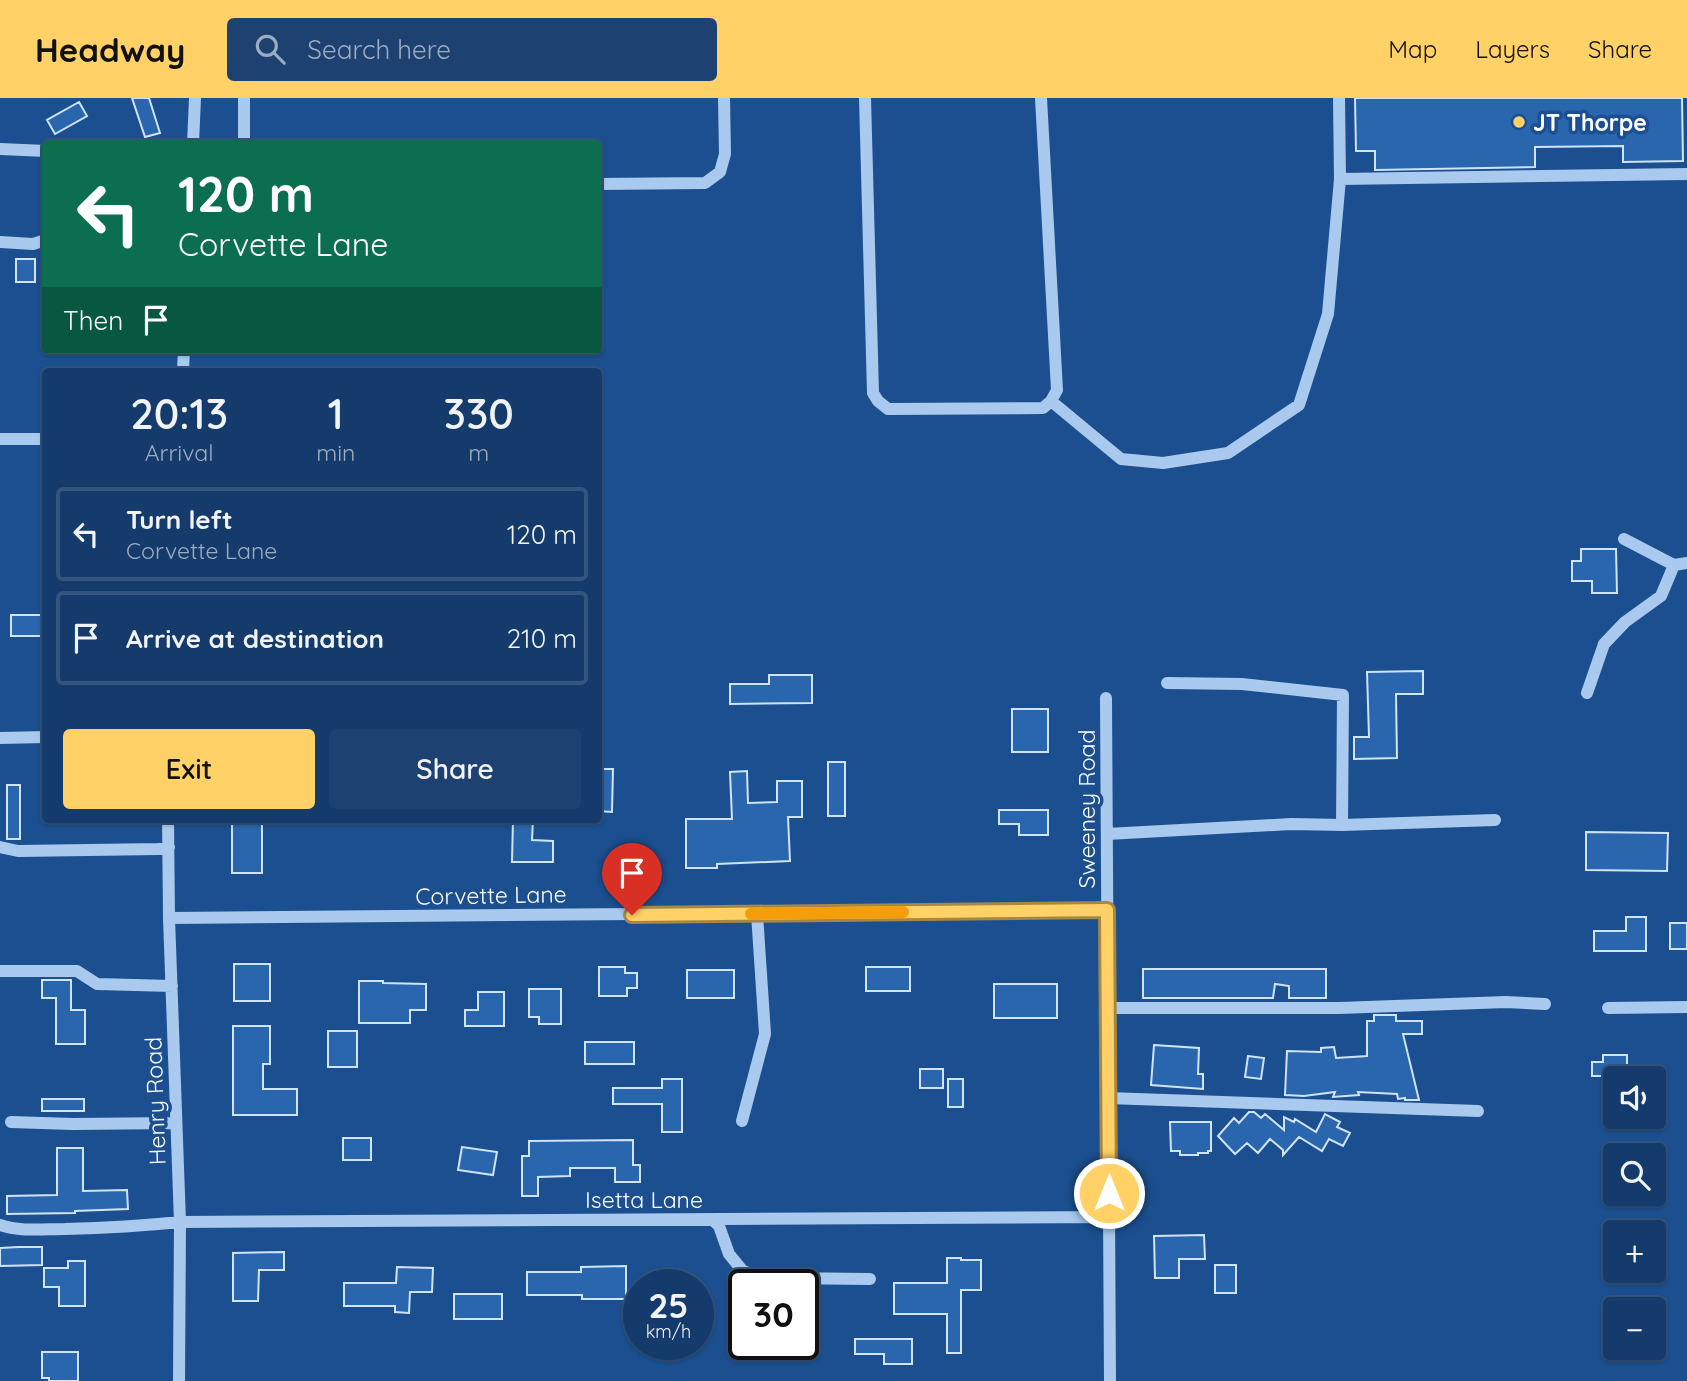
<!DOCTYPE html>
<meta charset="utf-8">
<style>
body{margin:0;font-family:Quicksand,sans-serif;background:#1d4271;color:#f1f3f6;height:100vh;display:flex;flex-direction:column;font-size:26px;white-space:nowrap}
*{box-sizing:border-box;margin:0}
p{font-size:23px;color:#9dadc1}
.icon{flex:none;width:38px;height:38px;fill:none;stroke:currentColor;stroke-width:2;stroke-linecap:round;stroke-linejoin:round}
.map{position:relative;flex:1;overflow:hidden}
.panel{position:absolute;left:42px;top:270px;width:560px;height:455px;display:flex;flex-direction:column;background:#143b6b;border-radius:7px;box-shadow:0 2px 5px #0004,0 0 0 2px #33557e}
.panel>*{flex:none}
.hud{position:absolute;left:42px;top:42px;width:560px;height:214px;border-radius:7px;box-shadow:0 2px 5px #0004,0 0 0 2px #33557e;background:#0b6e4f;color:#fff;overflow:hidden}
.fabs{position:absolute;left:1603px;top:968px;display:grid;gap:14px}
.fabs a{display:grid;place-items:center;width:63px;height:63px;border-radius:7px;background:#143b6b;box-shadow:0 2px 5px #0004,0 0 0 2px #33557e;font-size:35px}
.speed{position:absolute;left:623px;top:1171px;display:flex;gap:14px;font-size:35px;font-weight:700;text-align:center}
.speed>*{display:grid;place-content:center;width:91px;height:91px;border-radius:50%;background:#143b6b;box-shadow:0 2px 5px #0004,0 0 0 2px #33557e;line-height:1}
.speed small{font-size:18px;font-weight:400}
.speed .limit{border:4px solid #111;border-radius:10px;background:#fff;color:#111}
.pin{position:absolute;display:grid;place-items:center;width:60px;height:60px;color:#fff;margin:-72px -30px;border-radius:50% 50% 50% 0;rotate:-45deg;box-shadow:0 0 7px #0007}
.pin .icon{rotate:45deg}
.me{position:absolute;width:77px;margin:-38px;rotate:0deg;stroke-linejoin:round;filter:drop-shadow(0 0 5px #0008)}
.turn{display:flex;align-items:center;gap:24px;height:147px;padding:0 21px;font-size:32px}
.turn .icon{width:91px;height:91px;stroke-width:2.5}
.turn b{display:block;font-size:49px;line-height:60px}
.then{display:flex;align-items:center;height:66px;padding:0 21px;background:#0003;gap:14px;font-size:26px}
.eta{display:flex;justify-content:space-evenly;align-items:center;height:119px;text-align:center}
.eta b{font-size:42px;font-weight:600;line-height:49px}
.primary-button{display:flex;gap:14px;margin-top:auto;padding:14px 21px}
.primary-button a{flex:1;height:80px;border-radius:7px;background:#ffd166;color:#111;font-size:28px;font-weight:600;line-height:80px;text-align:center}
.primary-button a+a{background:#1d4271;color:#f1f3f6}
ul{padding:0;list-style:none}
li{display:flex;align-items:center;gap:21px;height:94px;margin:0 14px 10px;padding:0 7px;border:4px solid #33557e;border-radius:7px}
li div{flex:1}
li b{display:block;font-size:26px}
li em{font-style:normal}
header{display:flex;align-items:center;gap:42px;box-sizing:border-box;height:98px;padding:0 35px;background:#ffd166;color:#111}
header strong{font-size:33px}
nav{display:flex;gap:38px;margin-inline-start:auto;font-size:24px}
.search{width:490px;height:63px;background:#1d4271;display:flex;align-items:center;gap:18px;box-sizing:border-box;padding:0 24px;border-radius:7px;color:#9dadc1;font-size:26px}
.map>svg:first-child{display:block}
.building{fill:#2a66ad;stroke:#cfe3fa;stroke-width:2}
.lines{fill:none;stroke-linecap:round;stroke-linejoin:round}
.minor{stroke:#a9c9ee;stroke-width:12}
.route-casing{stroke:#a68842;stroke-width:18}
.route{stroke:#ffd166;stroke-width:12}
.slow{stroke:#f59e0b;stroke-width:12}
.poi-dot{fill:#ffd166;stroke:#1b4f8f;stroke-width:2.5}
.labels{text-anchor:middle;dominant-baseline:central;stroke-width:7;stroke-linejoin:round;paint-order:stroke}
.poi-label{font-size:23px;font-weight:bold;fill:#fff;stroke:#1b4f8f;text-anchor:start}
.street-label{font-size:23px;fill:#fff;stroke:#1b4f8f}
</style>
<header>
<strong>Headway</strong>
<div class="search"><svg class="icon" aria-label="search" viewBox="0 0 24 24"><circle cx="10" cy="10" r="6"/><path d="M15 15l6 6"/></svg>Search here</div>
<nav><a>Map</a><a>Layers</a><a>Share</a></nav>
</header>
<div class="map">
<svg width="1687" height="1283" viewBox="0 0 1687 1283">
<rect width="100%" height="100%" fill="#1b4f8f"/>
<path class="building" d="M 132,0 L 149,0 L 160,35 L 145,39 Z
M 1355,0 L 1682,0 L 1683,63 L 1623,64 L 1623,48 L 1535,49 L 1535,69 L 1375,72 L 1375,53 L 1356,53 Z
M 79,4 L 87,18 L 55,36 L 47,22 Z
M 16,161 L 35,161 L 35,184 L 16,184 Z
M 1581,451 L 1616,451 L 1617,495 L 1592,495 L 1592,483 L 1572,483 L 1572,463 L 1581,463 Z
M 11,517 L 42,517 L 42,538 L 11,538 Z
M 1423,573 L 1423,596 L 1396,596 L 1397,660 L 1354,661 L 1354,639 L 1369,639 L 1367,574 Z
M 769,577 L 812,577 L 812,605 L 730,606 L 730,586 L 769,586 Z
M 1012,611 L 1048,611 L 1048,654 L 1012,654 Z
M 828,664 L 845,664 L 845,718 L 828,718 Z
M 598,671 L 613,671 L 612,714 L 598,713 Z
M 747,673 L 748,705 L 777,704 L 777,683 L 802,683 L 802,719 L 788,719 L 790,763 L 717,766 L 717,770 L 686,770 L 686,721 L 732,721 L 730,674 Z
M 7,687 L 20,687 L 20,741 L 7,741 Z
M 999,712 L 1048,712 L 1048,737 L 1019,737 L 1019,726 L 999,726 Z
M 232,721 L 262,721 L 262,775 L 232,775 Z
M 513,721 L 533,721 L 532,742 L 553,743 L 553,764 L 512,764 Z
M 1586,734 L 1668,735 L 1667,773 L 1586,772 Z
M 1626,819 L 1646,819 L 1646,853 L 1594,853 L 1594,833 L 1626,833 Z
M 1670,825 L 1687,825 L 1687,851 L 1670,851 Z
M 234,866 L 270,866 L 270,903 L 234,903 Z
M 599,869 L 625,869 L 625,875 L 637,875 L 637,890 L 627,890 L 627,898 L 599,898 Z
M 866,869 L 910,869 L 910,893 L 866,893 Z
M 1143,871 L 1326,871 L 1326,900 L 1289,900 L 1289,888 L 1275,886 L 1273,900 L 1143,900 Z
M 687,872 L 734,872 L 734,900 L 687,900 Z
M 42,882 L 71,882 L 71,912 L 85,912 L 85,946 L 56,946 L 56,900 L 42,900 Z
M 359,883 L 383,883 L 383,885 L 426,886 L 426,912 L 410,912 L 410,925 L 359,925 Z
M 994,886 L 1057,886 L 1057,920 L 994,920 Z
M 529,891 L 561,891 L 561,926 L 539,926 L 539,919 L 529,919 Z
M 478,894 L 504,894 L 504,928 L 465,928 L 465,912 L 478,912 Z
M 1374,917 L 1396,917 L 1396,923 L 1422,923 L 1422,936 L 1403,936 L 1419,1002 L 1405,1002 L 1405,1000 L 1398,1001 L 1397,996 L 1358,994 L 1359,997 L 1333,999 L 1335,994 L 1304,998 L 1285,997 L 1287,953 L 1321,954 L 1321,950 L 1334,949 L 1336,960 L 1367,958 L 1367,923 L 1374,923 Z
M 233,928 L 270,928 L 270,966 L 263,966 L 263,991 L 297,991 L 297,1017 L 233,1017 Z
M 328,933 L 357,933 L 357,969 L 328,969 Z
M 585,944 L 634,944 L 634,966 L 585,966 Z
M 1154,947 L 1199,950 L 1198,976 L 1203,976 L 1203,991 L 1151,987 Z
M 1603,957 L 1627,957 L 1627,980 L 1606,980 L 1606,978 L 1592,978 L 1592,964 L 1603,964 Z
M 1248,958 L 1264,960 L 1261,981 L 1245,979 Z
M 920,971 L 943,971 L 943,990 L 920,990 Z
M 662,981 L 682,981 L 682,1034 L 662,1034 L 662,1006 L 613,1006 L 613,990 L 662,990 Z
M 948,981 L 963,981 L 963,1009 L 948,1009 Z
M 42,1001 L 84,1001 L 84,1013 L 42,1013 Z
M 1249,1014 L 1254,1014 L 1261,1020 L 1265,1016 L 1284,1032 L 1284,1019 L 1294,1024 L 1295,1021 L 1316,1034 L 1325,1016 L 1340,1024 L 1337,1029 L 1350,1035 L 1343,1048 L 1329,1041 L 1322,1053 L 1299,1039 L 1283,1057 L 1283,1052 L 1270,1041 L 1258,1055 L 1247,1045 L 1235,1056 L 1218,1038 L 1234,1020 L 1239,1025 Z
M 1170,1024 L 1211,1024 L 1211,1053 L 1208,1053 L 1208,1055 L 1198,1055 L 1198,1057 L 1180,1057 L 1180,1053 L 1171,1053 Z
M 343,1040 L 371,1040 L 371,1062 L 343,1062 Z
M 633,1042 L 633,1067 L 640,1067 L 640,1084 L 615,1084 L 615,1070 L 570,1070 L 570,1078 L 538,1079 L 538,1098 L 522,1098 L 522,1058 L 529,1058 L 529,1043 Z
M 462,1049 L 497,1054 L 493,1077 L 458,1072 Z
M 57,1050 L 83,1050 L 83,1093 L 127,1092 L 128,1111 L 75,1113 L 75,1115 L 7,1116 L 7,1098 L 57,1097 Z
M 1204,1137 L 1205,1161 L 1179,1161 L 1179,1180 L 1155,1180 L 1154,1138 Z
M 19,1149 L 42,1149 L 42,1167 L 0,1168 L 0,1150 Z
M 284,1154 L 284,1172 L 259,1172 L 258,1203 L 233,1203 L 233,1155 Z
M 947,1160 L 961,1160 L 961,1162 L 981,1162 L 981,1192 L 961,1192 L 961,1255 L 947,1255 L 947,1216 L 894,1216 L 894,1185 L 947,1185 Z
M 68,1163 L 85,1163 L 85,1208 L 59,1208 L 59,1189 L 44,1189 L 44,1170 L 68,1170 Z
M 1215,1167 L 1236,1167 L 1236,1195 L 1215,1195 Z
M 626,1168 L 626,1201 L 582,1201 L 582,1197 L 527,1197 L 527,1174 L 581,1174 L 581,1169 Z
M 397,1169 L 433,1170 L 432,1194 L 410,1194 L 409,1215 L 395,1214 L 395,1208 L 344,1208 L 344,1185 L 396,1185 Z
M 454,1196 L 502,1196 L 502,1221 L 454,1221 Z
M 855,1241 L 912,1241 L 912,1266 L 884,1266 L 884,1256 L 855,1256 Z
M 42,1254 L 78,1254 L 78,1283 L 49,1283 L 49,1280 L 42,1280 Z"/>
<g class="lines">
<path class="minor" d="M 244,0 L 244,46
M 865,0 L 873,295 L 878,303 L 888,311 L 1043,310 L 1051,303 L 1057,292 L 1041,0
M 193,46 L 195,0
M 0,51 L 46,53
M 1340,81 L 1687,76
M 598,86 L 705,85 L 720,74 L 725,56 L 724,0
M 0,144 L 33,146 L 46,142
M 183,273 L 184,252
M 1051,303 L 1121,361 L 1163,365 L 1228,355 L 1299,307 L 1328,216 L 1340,81 L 1339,0
M 0,341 L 46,341
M 1624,441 L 1674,467 L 1687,465
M 1587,595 L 1604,546 L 1625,524 L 1661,498 L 1674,467
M 1106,600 L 1110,1283
M 0,640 L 46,639
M 168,721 L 169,820 L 180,1124 L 179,1283
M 1342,727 L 1495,722
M 1107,736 L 1291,726 L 1342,727 L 1343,597 L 1242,586 L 1167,585
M 0,749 L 18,753 L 159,751 L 169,749
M 169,820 L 1107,812
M 0,873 L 77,873 L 97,886 L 172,888
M 1108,910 L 1339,910 L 1506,904 L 1545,906
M 1608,910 L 1687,909
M 1108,1000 L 1478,1013
M 742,1023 L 765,936 L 757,816
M 11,1024 L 73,1026 L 176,1025
M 713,1122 L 719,1128 L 729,1156 L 742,1172 L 750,1176 L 762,1180 L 780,1180 L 870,1181
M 0,1127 C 20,1134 44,1131 65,1131 C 103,1130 141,1128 180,1124 L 1109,1119"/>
</g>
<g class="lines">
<g class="route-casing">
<path id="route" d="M 632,817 L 1107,812 L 1109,1095"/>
</g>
<use href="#route" class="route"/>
<path class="slow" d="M 751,816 L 903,814"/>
</g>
<circle class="poi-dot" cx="1519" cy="24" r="7"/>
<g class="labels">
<g class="poi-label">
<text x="1533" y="24">JT Thorpe</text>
</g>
<g class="street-label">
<text transform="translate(1086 711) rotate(-90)">Sweeney Road</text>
<text transform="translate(491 797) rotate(-1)">Corvette Lane</text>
<text transform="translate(155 1003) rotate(-92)">Henry Road</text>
<text x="644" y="1101">Isetta Lane</text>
</g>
</g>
</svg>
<div class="fabs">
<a><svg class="icon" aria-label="sound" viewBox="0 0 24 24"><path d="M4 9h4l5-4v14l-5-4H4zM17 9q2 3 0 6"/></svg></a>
<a><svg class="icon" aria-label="search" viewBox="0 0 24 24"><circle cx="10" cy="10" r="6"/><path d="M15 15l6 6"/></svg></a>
<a>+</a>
<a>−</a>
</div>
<div class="speed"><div>25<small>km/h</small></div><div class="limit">30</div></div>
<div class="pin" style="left:632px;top:817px;background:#d93025"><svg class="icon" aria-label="arrive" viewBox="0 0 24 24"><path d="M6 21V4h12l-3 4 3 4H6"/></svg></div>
<svg class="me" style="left:1109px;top:1095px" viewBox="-20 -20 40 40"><circle r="17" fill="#ffd166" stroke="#fff" stroke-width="3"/><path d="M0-11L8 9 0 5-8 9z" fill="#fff"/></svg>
<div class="hud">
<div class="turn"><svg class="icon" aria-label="left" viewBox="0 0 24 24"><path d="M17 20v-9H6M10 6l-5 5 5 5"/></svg><div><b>120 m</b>Corvette Lane</div></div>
<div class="then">Then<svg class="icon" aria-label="arrive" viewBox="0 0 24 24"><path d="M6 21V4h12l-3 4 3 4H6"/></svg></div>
</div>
<section class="panel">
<div class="eta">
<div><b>20:13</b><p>Arrival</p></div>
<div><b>1</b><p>min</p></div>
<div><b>330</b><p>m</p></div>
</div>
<ul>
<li><svg class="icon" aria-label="left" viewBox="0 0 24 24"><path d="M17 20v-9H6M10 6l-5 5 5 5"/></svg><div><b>Turn left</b><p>Corvette Lane</p></div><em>120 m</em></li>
<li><svg class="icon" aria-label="arrive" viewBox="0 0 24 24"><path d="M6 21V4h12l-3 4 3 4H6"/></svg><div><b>Arrive at destination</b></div><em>210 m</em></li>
</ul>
<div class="primary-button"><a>Exit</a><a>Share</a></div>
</section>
</div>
